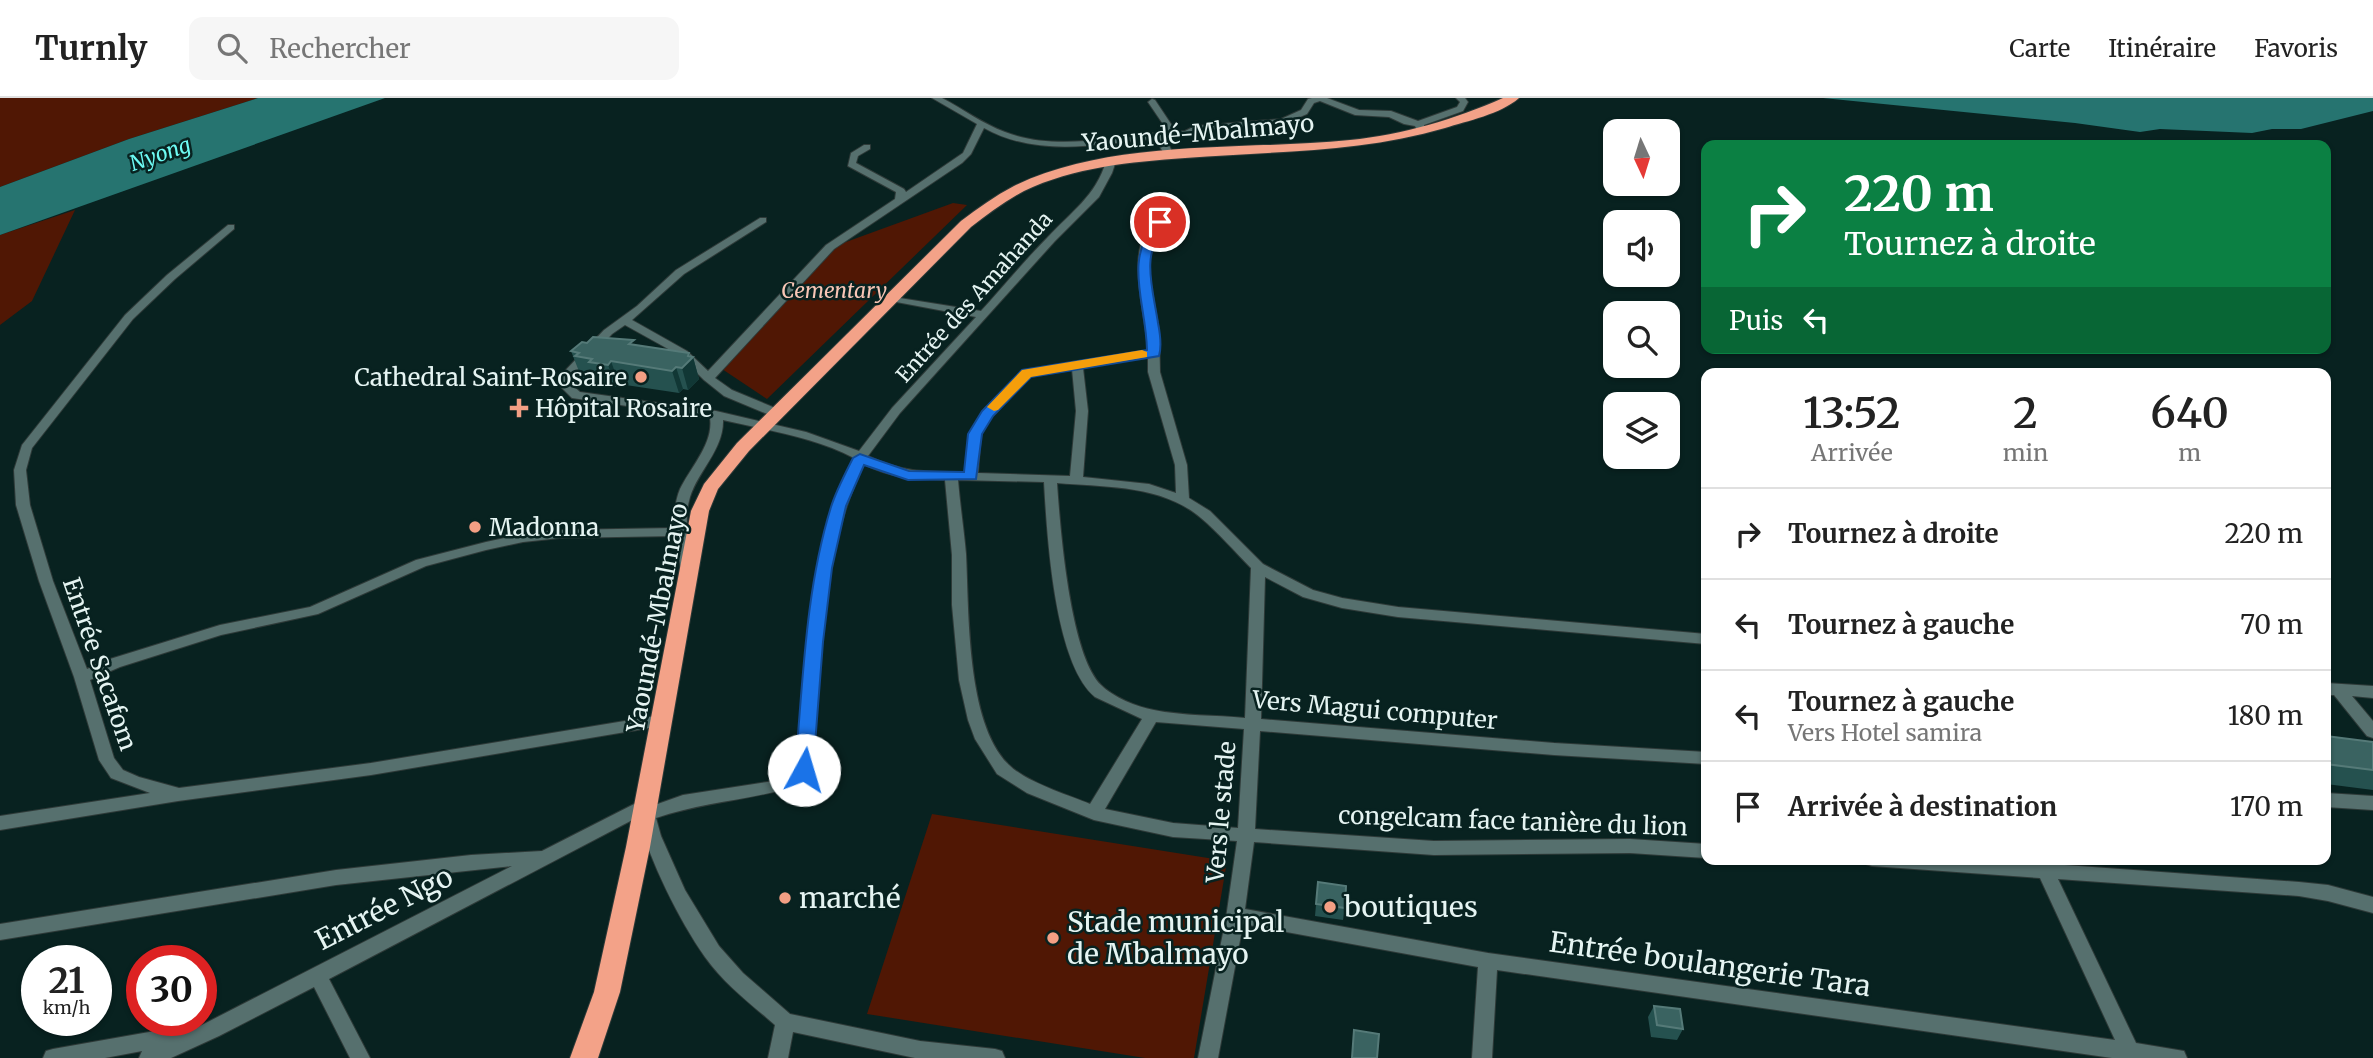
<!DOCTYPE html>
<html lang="fr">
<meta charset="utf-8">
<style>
body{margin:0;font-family:Merriweather,serif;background:#f6f6f6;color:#222;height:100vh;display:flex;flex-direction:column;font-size:26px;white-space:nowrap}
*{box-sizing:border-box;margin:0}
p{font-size:23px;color:#767676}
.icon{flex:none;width:38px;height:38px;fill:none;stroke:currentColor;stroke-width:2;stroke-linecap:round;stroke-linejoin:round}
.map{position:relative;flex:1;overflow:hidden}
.side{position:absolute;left:1701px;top:270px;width:630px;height:497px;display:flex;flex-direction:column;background:#fff;border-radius:14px;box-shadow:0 2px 5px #0004}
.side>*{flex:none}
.banner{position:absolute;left:1701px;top:42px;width:630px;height:214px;border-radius:14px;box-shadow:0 2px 5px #0004;background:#0b8043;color:#fff;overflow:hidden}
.needle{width:46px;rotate:176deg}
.tools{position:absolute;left:1603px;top:21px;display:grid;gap:14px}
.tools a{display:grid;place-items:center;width:77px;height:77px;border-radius:14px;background:#fff;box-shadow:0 2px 5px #0004;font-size:35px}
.speed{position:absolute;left:21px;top:847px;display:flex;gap:14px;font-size:35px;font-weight:700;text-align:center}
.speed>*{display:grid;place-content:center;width:91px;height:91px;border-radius:50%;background:#fff;box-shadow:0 2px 5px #0004;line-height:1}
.speed small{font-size:18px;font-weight:400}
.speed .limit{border:10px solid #d22;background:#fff;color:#111}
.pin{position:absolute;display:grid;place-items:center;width:60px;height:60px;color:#fff;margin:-30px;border:4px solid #fff;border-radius:50%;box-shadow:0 2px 7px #0007}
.me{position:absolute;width:77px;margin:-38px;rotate:6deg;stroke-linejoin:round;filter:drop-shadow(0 0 5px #0008)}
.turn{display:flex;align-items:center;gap:24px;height:147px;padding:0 28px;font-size:32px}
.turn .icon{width:91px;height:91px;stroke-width:2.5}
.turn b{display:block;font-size:49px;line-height:60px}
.then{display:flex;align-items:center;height:66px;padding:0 28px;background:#0003;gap:14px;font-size:26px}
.eta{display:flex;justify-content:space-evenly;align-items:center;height:119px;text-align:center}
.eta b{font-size:42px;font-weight:600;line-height:49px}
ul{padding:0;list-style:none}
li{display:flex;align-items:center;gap:21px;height:91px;padding:0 28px;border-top:2px solid #e0e0e0}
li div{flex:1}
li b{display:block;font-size:26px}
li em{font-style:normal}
header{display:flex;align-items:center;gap:42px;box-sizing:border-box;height:98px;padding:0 35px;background:#fff;border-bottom:2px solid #e0e0e0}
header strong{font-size:33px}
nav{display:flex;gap:38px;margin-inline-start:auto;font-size:24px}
.search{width:490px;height:63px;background:#f6f6f6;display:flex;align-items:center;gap:18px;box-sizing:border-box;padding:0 24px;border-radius:14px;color:#767676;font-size:26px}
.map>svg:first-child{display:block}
.green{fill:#501704}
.water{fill:#267470}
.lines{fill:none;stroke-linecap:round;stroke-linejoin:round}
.minor-casing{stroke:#2e3a38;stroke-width:2}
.highway-casing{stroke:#2e3a38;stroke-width:2}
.minor{fill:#56706e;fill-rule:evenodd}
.highway{fill:#f3a288;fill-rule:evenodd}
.wall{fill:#25514f}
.shaded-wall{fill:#113735}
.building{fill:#3a6361;stroke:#557a78;stroke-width:2}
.route{fill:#1a73e8;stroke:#114b97;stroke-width:2}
.slow{fill:#f59e0b}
.poi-dot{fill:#f39f84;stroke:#082220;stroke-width:2.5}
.labels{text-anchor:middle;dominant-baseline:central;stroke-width:5;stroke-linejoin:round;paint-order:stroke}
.far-water-label{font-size:21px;font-style:italic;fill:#6dfbf4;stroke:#082220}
.far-park-label{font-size:21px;font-style:italic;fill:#f8c6b6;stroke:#082220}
.far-street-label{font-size:21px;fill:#e5f4f2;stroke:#082220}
.street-label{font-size:24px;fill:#e5f4f2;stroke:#082220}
.poi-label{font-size:24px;fill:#e5f4f2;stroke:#082220;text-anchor:start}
.near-poi-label{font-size:28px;fill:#e5f4f2;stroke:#082220;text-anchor:start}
.near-street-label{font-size:28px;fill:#e5f4f2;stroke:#082220}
</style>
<header>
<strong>Turnly</strong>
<div class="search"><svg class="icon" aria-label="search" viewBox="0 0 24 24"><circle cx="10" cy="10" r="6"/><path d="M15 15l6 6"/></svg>Rechercher</div>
<nav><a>Carte</a><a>Itinéraire</a><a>Favoris</a></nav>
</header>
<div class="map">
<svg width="2373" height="960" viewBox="0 0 2373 960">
<rect width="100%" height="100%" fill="#082220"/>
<path class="green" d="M 0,0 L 258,0 L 129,41 L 0,89 Z
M 953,105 L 967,107 L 767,301 L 716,267 L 835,148 Z
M 75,112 L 32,203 L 0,227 L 0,137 Z
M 932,716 L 1227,763 L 1194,960 L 1145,960 L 867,916 Z"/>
<path class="water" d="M 258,0 L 385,0 L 0,137 L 0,89 L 129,41 Z
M 1823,0 L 2373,0 L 2373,13 L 2301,31 L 2272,31 L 2252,35 L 2160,31 L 2140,34 L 2075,25 Z"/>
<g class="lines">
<g class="minor-casing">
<path id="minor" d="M 932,0 L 942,0 C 963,11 983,26 1005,34 C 1051,52 1104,41 1152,35 L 1159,38 L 1165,29 L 1148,4 L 1152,1 L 1155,2 L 1173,29 L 1171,34 L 1185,33 L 1195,28 L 1281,21 L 1301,12 L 1308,1 L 1312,0 L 1327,0 L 1359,12 L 1391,13 L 1418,23 L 1457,9 L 1460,4 L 1456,0 L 1465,0 L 1468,4 L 1463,13 L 1424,27 L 1425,32 L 1421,35 L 1418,34 L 1415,28 L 1404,26 L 1389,19 L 1355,17 L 1320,3 L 1314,5 L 1307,16 L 1286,25 L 1197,33 L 1187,38 L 1167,39 L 1166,42 L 1174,57 L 1169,60 L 1166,59 L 1157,44 L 1151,41 C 1095,47 1036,59 984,30 L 971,56 L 962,65 L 834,151 L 715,280 L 732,292 L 780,312 L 782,315 L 780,318 L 772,318 L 724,298 L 704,282 L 679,257 L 625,227 L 612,236 L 572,279 L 572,287 L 580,294 L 716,313 L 806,334 L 859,353 L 892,310 L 976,219 L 891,203 L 887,202 L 887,198 L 981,213 C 1003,189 1024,163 1047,140 C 1070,115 1097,97 1106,63 L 1111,60 L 1116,63 L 1112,75 L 1099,99 L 1055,143 L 900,315 L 868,358 C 902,375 928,374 965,374 L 969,336 L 983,313 L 1023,273 L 1148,253 C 1147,217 1120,142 1160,121 L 1165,124 L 1154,138 L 1147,165 L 1159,232 L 1160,274 L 1187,367 L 1189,400 L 1210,413 L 1263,466 L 1313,492 L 1342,500 L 1398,509 L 1706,536 L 1706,546 L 1398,519 L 1342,510 L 1303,499 L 1265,479 L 1261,621 L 1554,645 L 1706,654 L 1706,666 L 1554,657 L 1260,633 L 1255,731 L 1434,743 L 1630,741 L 1706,746 L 1706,760 L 1630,755 L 1434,757 L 1254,744 L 1245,811 L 1488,855 L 2115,942 L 2040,780 L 1872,768 L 1866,766 L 1863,761 L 1979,761 L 2033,765 L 2031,761 L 2049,761 L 2051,766 L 2299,784 L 2328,787 L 2373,799 L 2373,815 L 2328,803 L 2299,798 L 2058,781 L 2136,945 L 2184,953 L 2187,960 L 2112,960 L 1497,872 L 1492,960 L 1472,960 L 1478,869 L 1243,826 L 1218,960 L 1198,960 L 1226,820 L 1237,743 L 1173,739 L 1094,722 L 1027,695 L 997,676 L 975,641 L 968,622 L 959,582 L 952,507 L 952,457 L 945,382 C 916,381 890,380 864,366 C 818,461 820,568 812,672 L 806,685 C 757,702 705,703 656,720 L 661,738 L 685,792 L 719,848 L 743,875 L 790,916 L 920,943 L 995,951 L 1002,953 L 1005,960 L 915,960 L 793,934 L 788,960 L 768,960 L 775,927 C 751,906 724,886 705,859 C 679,822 650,763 638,719 L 329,881 L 370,960 L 350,960 L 314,889 L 219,938 L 171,960 L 139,960 L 142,953 L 105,960 L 43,960 L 46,953 L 53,951 L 189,927 L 196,930 L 512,768 L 336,787 L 0,842 L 0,826 L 336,772 L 471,757 L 542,753 L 644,701 L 650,703 L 652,708 L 683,697 L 774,683 L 794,676 C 802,654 801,609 803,585 C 809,507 818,431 854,360 C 814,339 766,332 723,322 C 724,351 698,373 690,399 C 683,422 689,448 695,471 L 693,474 L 688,476 L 681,471 L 675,438 L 560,440 L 523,444 L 486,452 L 426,468 L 318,516 L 221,537 L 120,569 L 90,582 L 114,660 L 123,672 L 139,679 L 179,690 L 371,665 L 661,617 L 667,619 L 669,623 L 667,627 L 371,677 L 178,703 L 0,732 L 0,718 L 150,695 L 111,680 L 99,662 L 74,579 L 39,483 L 16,407 L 14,372 L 22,347 L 125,217 L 167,177 L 228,127 L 234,127 L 234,131 L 175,181 L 133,221 L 32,350 L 26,372 L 30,407 L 53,483 L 87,571 L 110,561 L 220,527 L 310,509 L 416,462 L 486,444 L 523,436 L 560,432 L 674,430 C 674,416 675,403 680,391 C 690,370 714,345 710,320 L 572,300 L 560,288 L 560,278 L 604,232 L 637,208 L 676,172 L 760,120 L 766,120 L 766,124 L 684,176 L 632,222 L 687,253 L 708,273 L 826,147 L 895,101 L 896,94 L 848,68 L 851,55 L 864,47 L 870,47 L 870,51 L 858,58 L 856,65 L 904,91 L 906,94 L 963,55 L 977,26 ZM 1148,259 L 1148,274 L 1175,367 L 1176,395 L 1149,386 L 1083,379 L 1088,313 L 1083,270 ZM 1072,271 L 1076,313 L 1070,378 L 978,375 L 981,336 L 992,318 L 1031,278 ZM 958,382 L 1044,384 C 1047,436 1054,565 1095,599 L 1142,621 L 1090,706 C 1068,697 1026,684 1009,667 C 966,626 969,513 966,456 C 964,432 960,407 958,382 ZM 1057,385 C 1105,389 1163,387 1201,420 C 1219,435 1235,454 1251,470 L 1245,620 C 1216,617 1182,618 1154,612 C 1137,609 1113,599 1101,587 C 1070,557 1060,429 1057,385 ZM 1156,624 L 1244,631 L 1238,730 L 1173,725 L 1105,711 Z
M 2326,585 L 2373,588 L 2373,600 L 2352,598 L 2373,623 L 2373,640 L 2367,638 L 2334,597 L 2326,597 Z
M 2326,695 L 2373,698 L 2373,712 L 2326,709 Z"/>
</g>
<g class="highway-casing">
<path id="highway" d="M 1503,0 L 1519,0 C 1501,16 1467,23 1445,30 C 1360,55 1273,53 1185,60 C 1131,64 1074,69 1024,93 C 1005,103 988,116 971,129 L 749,353 L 718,391 L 709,413 L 650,749 L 620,894 L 598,960 L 570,960 L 594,894 L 626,749 L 691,413 L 704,386 L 737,345 L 961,123 C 978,110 995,98 1014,88 C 1114,40 1242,53 1350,42 C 1403,37 1455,21 1503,0 Z"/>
</g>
<use href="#minor" class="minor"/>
<use href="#highway" class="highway"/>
</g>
<path class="wall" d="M 635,247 L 689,255 L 690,258 L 693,259 L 699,281 L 688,292 L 683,291 L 679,295 L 619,286 L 616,289 L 597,286 L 596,283 L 583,281 L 582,276 L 580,276 L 571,253 Z
M 2326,638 L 2373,644 L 2373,692 L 2326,686 Z
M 1318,784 L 1345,810 L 1343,822 L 1315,818 Z
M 1654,908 L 1683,931 L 1677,942 L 1651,939 L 1648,919 Z"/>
<path class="shaded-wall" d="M 689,255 L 691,260 L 693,259 L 699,281 L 688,292 L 682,270 Z
M 611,263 L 619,286 L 616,289 L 608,267 Z
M 676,269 L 683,291 L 679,295 L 672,273 Z"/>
<path class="building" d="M 593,239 L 634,242 L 629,246 L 689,255 L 688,258 L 693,259 L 682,270 L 676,269 L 672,273 L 611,263 L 608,267 L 589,264 L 592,261 L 575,258 L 579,255 L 571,253 L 582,244 L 587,245 Z
M 2326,638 L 2373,644 L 2373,672 L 2326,666 Z
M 1318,784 L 1346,788 L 1345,810 L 1316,806 Z
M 1654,908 L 1680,911 L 1683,931 L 1657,927 Z
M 1354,932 L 1379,936 L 1377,960 L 1352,960 Z"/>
<path class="route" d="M 1156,122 L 1165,124 C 1141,159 1152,186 1158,225 C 1160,235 1162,248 1159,258 L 1031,279 L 993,318 L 982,336 L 976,381 L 908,382 L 864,367 L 846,408 L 832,470 L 823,544 L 813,672 L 810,677 L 804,679 L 797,677 L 795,672 C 803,585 805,493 831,409 C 836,393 845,376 853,360 L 860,356 L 909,373 L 964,374 L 968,336 L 982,313 L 1022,272 L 1147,252 C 1146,203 1123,165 1156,122 Z"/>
<path class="slow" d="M 1142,252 L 1147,254 L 1147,259 L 1031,279 L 998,312 L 994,313 L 987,309 L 1022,272 Z"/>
<g class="poi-dot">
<circle cx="641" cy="279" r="7"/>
<path d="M515.5 299.5h7v7h7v7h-7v7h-7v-7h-7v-7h7z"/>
<circle cx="475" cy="429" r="7"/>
<circle cx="785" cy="800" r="7"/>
<circle cx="1330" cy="809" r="7"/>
<circle cx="1053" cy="840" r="7"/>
</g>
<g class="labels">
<g class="far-water-label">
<text transform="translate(160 56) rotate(-19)">Nyong</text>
</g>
<g class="far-park-label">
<text x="834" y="192">Cementary</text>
</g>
<g class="far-street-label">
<text transform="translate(974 199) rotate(-48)">Entrée des Amahanda</text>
</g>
<g class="street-label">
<text transform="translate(1198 35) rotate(-5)">Yaoundé-Mbalmayo</text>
<text transform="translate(657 520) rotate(-79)">Yaoundé-Mbalmayo</text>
<text transform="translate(100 566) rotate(71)">Entrée Sacafom</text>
<text transform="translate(1375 612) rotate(5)">Vers Magui computer</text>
<text transform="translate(1221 714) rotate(-85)">Vers le stade</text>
<text transform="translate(1513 723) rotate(2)">congelcam face tanière du lion</text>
</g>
<g class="poi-label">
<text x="627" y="279" text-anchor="end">Cathedral Saint-Rosaire</text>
<text x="535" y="310">Hôpital Rosaire</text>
<text x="489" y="429">Madonna</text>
</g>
<g class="near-poi-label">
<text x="799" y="800">marché</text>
<text x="1344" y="809">boutiques</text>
<text x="1067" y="824">Stade municipal<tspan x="1067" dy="32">de Mbalmayo</tspan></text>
</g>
<g class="near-street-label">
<text transform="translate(384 810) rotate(-27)">Entrée Ngo</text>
<text transform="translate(1710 866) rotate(8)">Entrée boulangerie Tara</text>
</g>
</g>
</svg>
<div class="tools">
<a><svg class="needle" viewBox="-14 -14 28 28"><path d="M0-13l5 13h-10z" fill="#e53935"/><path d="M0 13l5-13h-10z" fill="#767676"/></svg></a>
<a><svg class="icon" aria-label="sound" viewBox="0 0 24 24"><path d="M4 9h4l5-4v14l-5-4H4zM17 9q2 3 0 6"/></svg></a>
<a><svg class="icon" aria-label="search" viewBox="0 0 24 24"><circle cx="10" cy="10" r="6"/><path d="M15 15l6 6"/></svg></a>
<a><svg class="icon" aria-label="layers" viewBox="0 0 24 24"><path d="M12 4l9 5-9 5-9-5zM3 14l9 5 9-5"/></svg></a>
</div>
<div class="speed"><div>21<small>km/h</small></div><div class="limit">30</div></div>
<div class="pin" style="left:1160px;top:124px;background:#d93025"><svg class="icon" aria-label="arrive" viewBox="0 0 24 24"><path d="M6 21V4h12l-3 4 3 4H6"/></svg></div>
<svg class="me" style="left:804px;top:672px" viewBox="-20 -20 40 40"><circle r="19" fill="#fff"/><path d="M0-13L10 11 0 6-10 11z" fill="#1a73e8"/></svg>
<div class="banner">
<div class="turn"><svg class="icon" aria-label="right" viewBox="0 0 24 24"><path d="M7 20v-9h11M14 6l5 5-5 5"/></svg><div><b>220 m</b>Tournez à droite</div></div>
<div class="then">Puis<svg class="icon" aria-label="left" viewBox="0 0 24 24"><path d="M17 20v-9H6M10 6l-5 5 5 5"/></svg></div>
</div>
<section class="side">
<div class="eta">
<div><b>13:52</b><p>Arrivée</p></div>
<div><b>2</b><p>min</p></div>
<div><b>640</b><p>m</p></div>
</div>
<ul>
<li><svg class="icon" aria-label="right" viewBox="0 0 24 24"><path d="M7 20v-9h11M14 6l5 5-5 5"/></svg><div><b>Tournez à droite</b></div><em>220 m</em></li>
<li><svg class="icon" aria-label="left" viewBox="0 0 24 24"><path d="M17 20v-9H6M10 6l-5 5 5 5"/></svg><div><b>Tournez à gauche</b></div><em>70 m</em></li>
<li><svg class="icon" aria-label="left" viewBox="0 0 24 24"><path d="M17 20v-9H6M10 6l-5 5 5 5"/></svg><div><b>Tournez à gauche</b><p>Vers Hotel samira</p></div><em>180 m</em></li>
<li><svg class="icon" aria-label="arrive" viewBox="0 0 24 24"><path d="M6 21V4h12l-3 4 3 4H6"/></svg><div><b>Arrivée à destination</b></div><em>170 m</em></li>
</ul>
</section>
</div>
